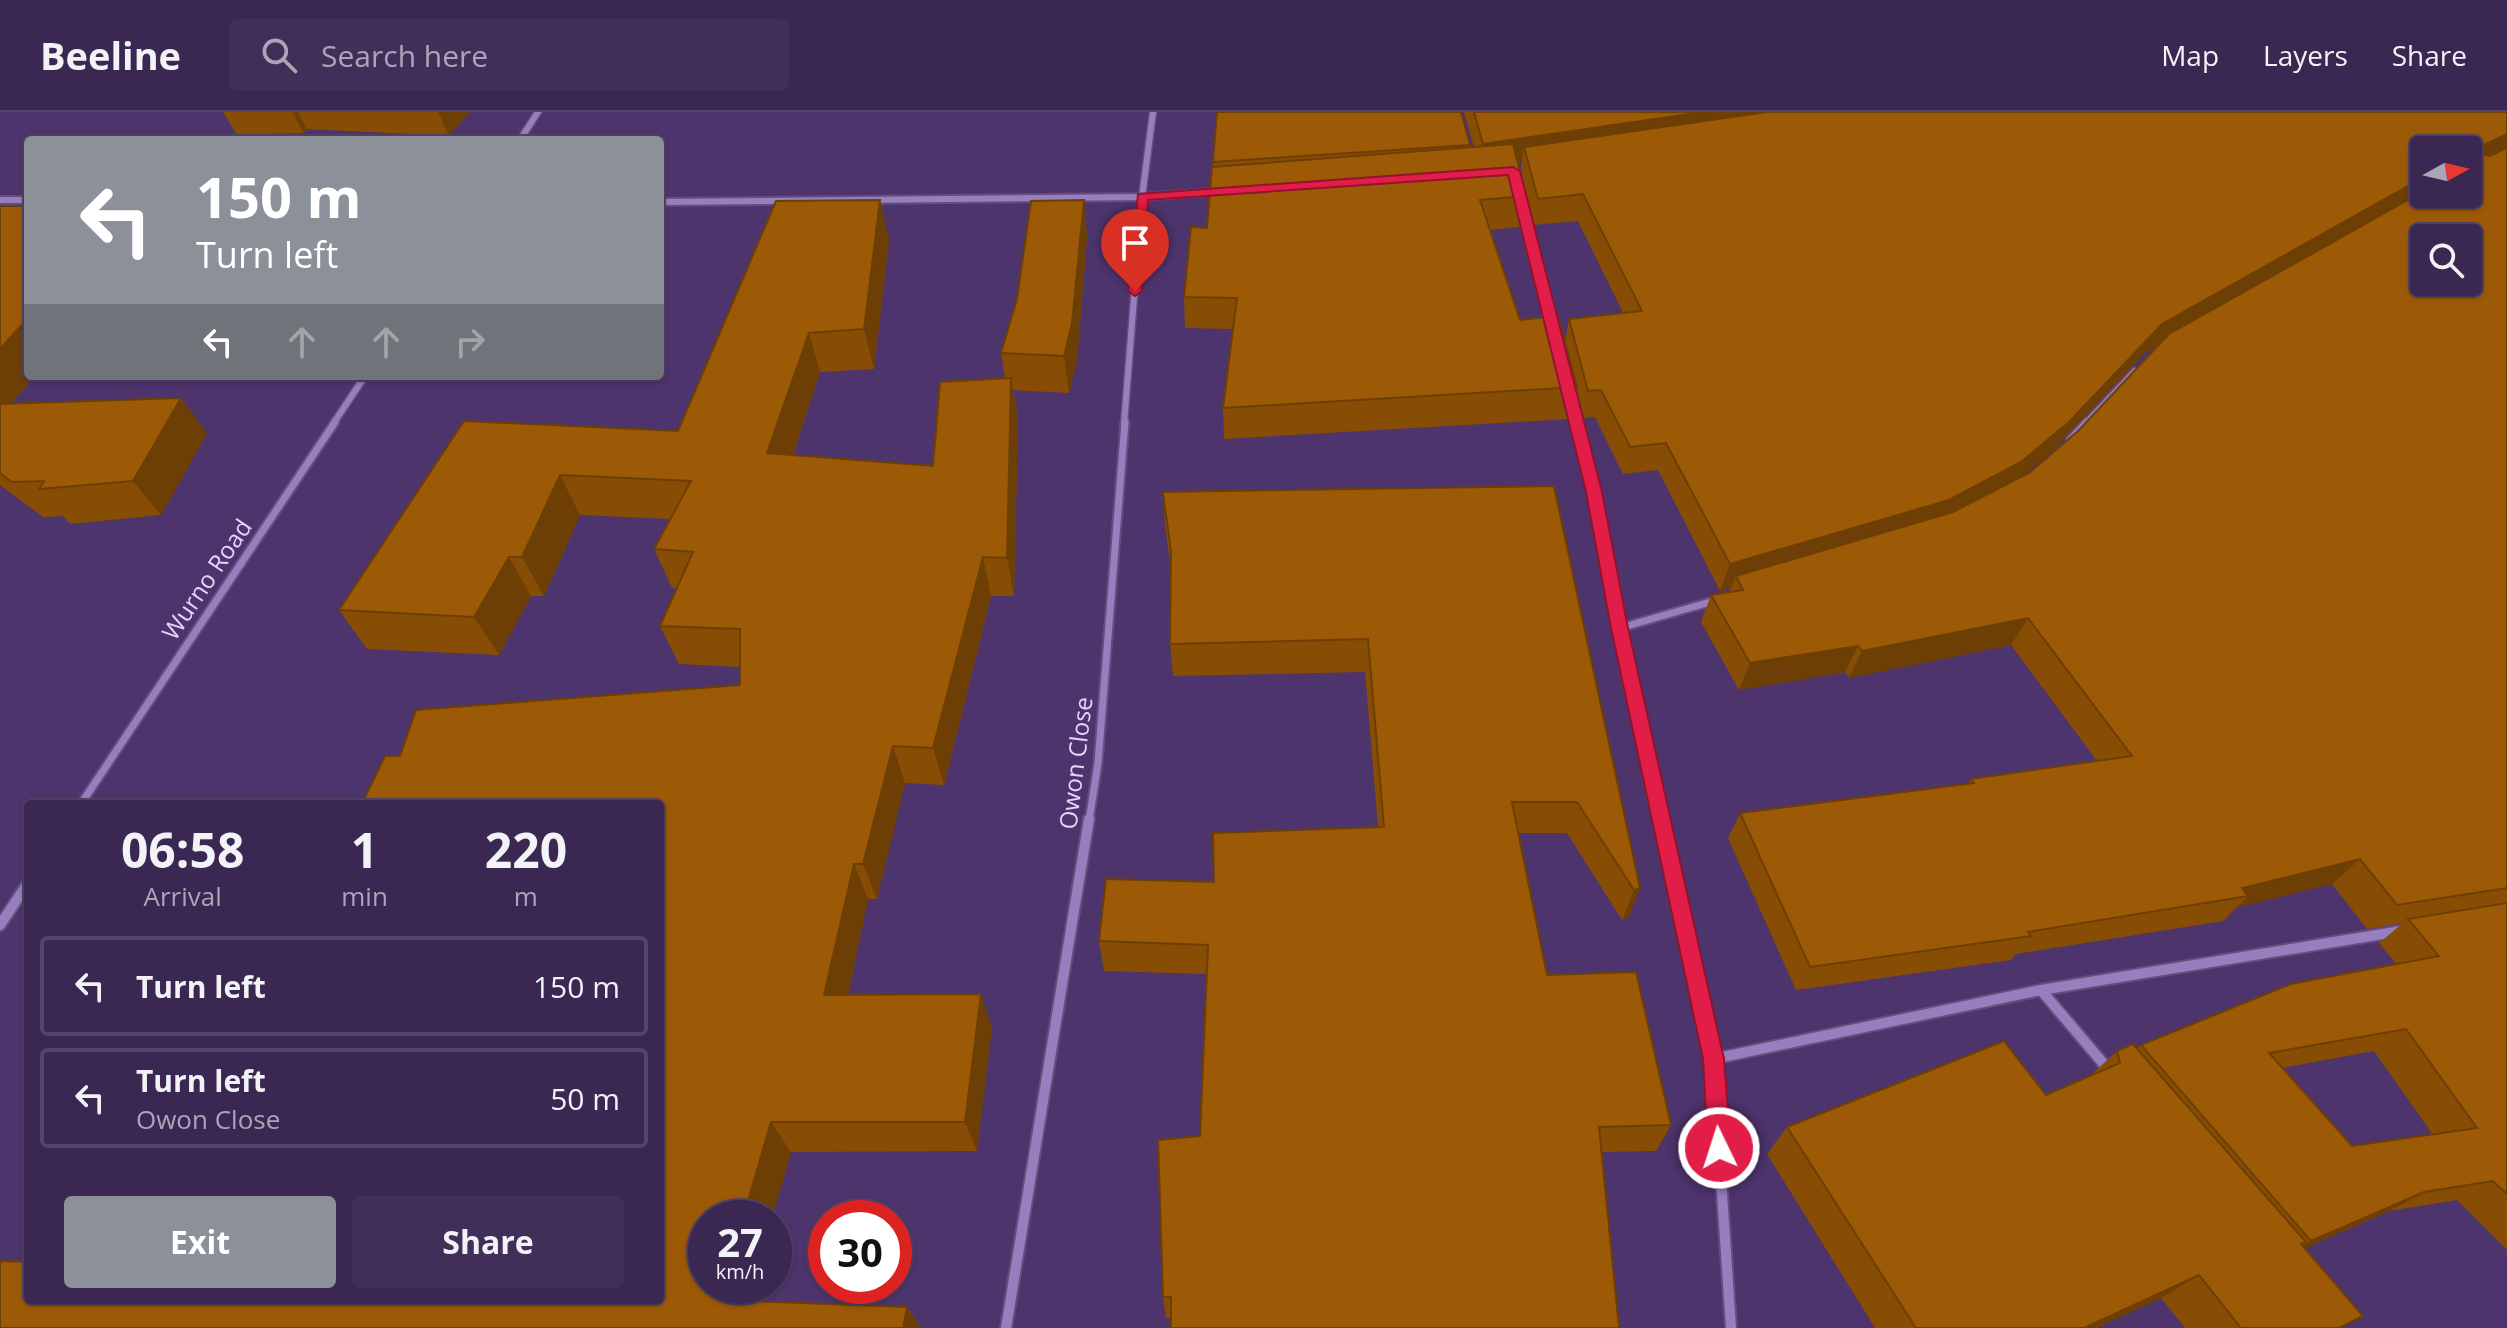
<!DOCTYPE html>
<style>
body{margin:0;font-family:"Open Sans",sans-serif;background:#412f59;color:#f1f3f6;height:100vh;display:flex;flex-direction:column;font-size:30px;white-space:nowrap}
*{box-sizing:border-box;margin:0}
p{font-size:26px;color:#aba5b8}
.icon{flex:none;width:44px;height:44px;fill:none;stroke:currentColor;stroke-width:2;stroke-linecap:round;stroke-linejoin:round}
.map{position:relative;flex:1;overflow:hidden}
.sheet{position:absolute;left:24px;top:688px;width:640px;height:504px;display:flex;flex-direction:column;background:#3a2752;border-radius:8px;box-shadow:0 2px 6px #0004,0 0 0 2px #544469}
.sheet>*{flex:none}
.hud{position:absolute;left:24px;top:24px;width:640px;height:244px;border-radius:8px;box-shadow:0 2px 6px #0004,0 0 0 2px #544469;background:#8c9099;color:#fff;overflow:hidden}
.needle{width:52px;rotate:82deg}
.buttons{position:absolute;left:2410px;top:24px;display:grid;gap:16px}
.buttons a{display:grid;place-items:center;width:72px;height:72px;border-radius:8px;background:#3a2752;box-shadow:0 2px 6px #0004,0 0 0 2px #544469;font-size:40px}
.speed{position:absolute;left:688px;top:1088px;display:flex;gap:16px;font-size:40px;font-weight:700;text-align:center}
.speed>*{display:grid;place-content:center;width:104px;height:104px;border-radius:50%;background:#3a2752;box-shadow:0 2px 6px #0004,0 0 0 2px #544469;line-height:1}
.speed small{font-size:20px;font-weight:400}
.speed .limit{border:12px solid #d22;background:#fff;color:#111}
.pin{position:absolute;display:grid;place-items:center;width:68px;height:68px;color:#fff;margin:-82px -34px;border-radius:50% 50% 50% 0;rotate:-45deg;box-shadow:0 0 8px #0007}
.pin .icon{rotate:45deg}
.me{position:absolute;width:88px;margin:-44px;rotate:356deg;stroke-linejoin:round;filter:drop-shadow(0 0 6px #0008)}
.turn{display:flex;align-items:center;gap:28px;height:168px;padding:0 40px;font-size:36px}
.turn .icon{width:104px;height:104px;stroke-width:2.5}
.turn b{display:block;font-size:56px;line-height:68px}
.lanes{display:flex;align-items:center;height:76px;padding:0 40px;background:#0003;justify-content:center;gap:40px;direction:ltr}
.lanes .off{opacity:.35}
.eta{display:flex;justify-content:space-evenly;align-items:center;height:136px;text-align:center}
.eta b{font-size:48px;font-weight:700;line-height:56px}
.action{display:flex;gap:16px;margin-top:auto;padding:16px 40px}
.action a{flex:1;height:92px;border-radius:8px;background:#8c9099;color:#fff;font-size:32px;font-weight:700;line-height:92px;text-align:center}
.action a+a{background:#412f59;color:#f1f3f6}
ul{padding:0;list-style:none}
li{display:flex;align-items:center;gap:24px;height:100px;margin:0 16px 12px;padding:0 24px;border:4px solid #544469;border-radius:8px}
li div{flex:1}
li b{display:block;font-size:30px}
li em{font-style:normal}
header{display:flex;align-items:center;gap:48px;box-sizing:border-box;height:112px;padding:0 40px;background:#3a2752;border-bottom:2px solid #544469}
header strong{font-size:38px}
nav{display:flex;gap:44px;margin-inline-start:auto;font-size:28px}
.search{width:560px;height:72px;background:#412f59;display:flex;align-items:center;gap:20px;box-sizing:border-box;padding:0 28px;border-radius:8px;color:#aba5b8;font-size:30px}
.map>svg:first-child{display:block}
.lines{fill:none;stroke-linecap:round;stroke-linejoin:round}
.minor-far2-casing{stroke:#644e7f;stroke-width:9}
.minor-far1-casing{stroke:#644e7f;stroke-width:11}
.minor-casing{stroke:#644e7f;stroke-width:14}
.tertiary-casing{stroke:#644e7f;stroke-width:4}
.minor-far2{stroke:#977ebe;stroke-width:6}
.minor-far1{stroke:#977ebe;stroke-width:7}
.minor{stroke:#977ebe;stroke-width:10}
.tertiary{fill:#977ebe;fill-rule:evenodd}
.wall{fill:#874d05;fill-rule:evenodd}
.shaded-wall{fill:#6e3f04}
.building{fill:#9d5a06;stroke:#6e3f04;stroke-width:2;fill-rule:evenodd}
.route{fill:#e11d48;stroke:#92132f;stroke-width:2}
.labels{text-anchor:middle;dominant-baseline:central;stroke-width:8;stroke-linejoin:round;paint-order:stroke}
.street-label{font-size:24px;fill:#e2d5f8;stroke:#4d346d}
</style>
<header>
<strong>Beeline</strong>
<div class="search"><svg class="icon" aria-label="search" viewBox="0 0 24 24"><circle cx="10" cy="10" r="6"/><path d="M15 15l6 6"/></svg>Search here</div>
<nav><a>Map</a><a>Layers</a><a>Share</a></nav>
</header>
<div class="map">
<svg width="2507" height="1216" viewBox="0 0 2507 1216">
<rect width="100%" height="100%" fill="#4d346d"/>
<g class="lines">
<g class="minor-far2-casing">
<path id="minor-far2" d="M 520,28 L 538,0
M 1521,91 L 1552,213
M 1570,285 L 1577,312
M 333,312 L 365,264
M 1124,312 L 1142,85 L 1153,0
M 2085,312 L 2135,259"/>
</g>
<g class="minor-far1-casing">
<path id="minor-far1" d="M 1576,310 L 1594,380 L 1662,709
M 2070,328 L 2087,310
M 1620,516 L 1717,488
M 81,692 L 335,310
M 1089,709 L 1098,651 L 1125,310"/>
</g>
<g class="minor-casing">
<path id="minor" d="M 1661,707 L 1713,947 L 1731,1216
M 0,813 L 28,771
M 2041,878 L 2108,957
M 1713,947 L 2041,878 L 2401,819
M 1006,1216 L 1089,707"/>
</g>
<g class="tertiary-casing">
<path id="tertiary" d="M 1229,76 L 1234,79 L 1232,81 L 1142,88 L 660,93 L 660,87 L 1142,82 Z
M 0,85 L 28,85 L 28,91 L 0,91 Z"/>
</g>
<use href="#minor-far2" class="minor-far2"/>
<use href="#minor-far1" class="minor-far1"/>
<use href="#minor" class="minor"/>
<use href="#tertiary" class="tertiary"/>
</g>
<path class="wall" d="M 223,0 L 469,0 L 449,24 L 307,17 L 304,21 L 237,23 Z
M 1464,0 L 2507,0 L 2507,1138 L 2457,1088 L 2389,1099 L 2305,1136 L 2339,1216 L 2185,1216 L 2161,1186 L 2096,1216 L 1875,1216 L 1767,1042 L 1787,1015 L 2046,983 L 2090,964 L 2117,939 L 2137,937 L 2141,933 L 2396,852 L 2379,831 L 2403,811 L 2367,817 L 2332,772 L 2237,795 L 2223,809 L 2016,842 L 2011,848 L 1796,878 L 1728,726 L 1740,701 L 1968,672 L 1971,667 L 2097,649 L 2011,533 L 1849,566 L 1845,560 L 1739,578 L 1701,510 L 1711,483 L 1730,480 L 1731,476 L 1720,479 L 1658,358 L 1623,362 L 1595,305 L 1582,306 L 1575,281 L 1570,307 L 1224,327 L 1223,296 L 1233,217 L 1185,216 L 1184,185 L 1207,116 L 1213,50 L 1470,33 L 1470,36 L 1474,35 ZM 2424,38 L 2468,38 L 2468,82 L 2424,82 ZM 1522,49 L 1520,61 L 1517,50 ZM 1526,85 L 1533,113 L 1578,109 L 1623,201 L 1569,207 L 1565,230 L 1520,208 L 1490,118 L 1521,115 ZM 2161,231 L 2078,319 L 2029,361 L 2021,365 L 2054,337 L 2146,240 ZM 2374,939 L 2433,1023 L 2352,1034 L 2282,956 Z
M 0,94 L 35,264 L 11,292 L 207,321 L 161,403 L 70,412 L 63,404 L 43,405 L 0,373 Z
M 1087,124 L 1077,248 L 1069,281 L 1013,278 L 1018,306 L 1014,484 L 991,484 L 944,673 L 905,671 L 877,787 L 868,787 L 848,883 L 992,915 L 977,1039 L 791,1040 L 772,1106 L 706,1106 L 706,1174 L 753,1174 L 749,1189 L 907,1195 L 921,1216 L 0,1216 L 660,1188 L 400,644 L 740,573 L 740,555 L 679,552 L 660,514 L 677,476 L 672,476 L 654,437 L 670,407 L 580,403 L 544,484 L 531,484 L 499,543 L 367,537 L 339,498 L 464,309 L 678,319 L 889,127 L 874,257 L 820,260 L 793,343 L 933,354 L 1005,267 L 1001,241 Z
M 1554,374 L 1640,776 L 1628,806 L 1622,808 L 1567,721 L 1518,721 L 1547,863 L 1671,1013 L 1656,1039 L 1601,1040 L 1171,1206 L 1166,1206 L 1163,1185 L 1200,1024 L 1207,862 L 1104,859 L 1099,829 L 1214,770 L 1378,715 L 1365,560 L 1173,564 L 1170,532 L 1171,456 L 1165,414 L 1163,380 Z"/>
<path class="shaded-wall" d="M 292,0 L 298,0 L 307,17 L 304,21 Z
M 438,0 L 469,0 L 449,24 Z
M 1703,0 L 1791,0 L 1524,35 L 1522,49 L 1479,55 L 1483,32 Z
M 2507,22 L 2507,38 L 2468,58 L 2484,33 Z
M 2424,65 L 2424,81 L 2146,240 L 2054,337 L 2006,378 L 1935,415 L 1736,464 L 1731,476 L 1720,479 L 1730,452 L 2162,212 Z
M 880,88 L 889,127 L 874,257 L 864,217 Z
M 1084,88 L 1087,124 L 1077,248 L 1069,281 L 1064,244 Z
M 28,206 L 28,264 L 35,264 L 0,304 L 0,237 Z
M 809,221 L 820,260 L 780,381 L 767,341 Z
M 1011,266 L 1018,306 L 1014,484 L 1007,446 Z
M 181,286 L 207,321 L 161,403 L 133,369 Z
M 560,363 L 580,403 L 544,484 L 522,445 Z
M 509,445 L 531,484 L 499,543 L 474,505 Z
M 983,445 L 991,484 L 944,673 L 933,636 Z
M 2028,506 L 2011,533 L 1849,566 L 1862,539 Z
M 1858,534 L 1845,560 L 1739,578 L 1750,551 Z
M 893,634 L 905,671 L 877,787 L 863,752 Z
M 2360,747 L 2332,772 L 2237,795 L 2248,784 L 2242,776 Z
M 854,752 L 868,787 L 841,916 L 824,883 Z
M 1640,776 L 1628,806 L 1622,808 L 1634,778 Z
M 981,882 L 992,915 L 977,1039 L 965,1010 Z
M 771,1010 L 791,1040 L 772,1106 L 743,1106 Z
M 2424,1080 L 2389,1099 L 2279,1147 L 2311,1129 Z
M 2199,1163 L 2161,1186 L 2096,1216 L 2084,1216 Z
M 723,1174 L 753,1174 L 742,1212 L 719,1188 Z
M 907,1195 L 921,1216 L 903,1216 Z"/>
<path class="building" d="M 1217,0 L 1461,0 L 1470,33 L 1213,50 Z
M 1474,0 L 1703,0 L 1483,32 Z
M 1767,0 L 2507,0 L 2507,22 L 2484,33 L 2482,42 L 2490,44 L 2507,36 L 2507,776 L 2397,793 L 2360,747 L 2242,776 L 2248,784 L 2028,820 L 2031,824 L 1810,855 L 1740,701 L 1974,671 L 1971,667 L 2132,644 L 2028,506 L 1862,539 L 1858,534 L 1750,551 L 1711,483 L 1743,478 L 1736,464 L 1953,400 L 2029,361 L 2078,319 L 2169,222 L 2424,79 L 2424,82 L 2468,82 L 2468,38 L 2424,38 L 2424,65 L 2162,212 L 2069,310 L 2021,350 L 1949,388 L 1730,452 L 1666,331 L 1630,335 L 1601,278 L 1588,279 L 1569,207 L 1642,199 L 1583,82 L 1538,87 L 1524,35 ZM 2424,126 L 2468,126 L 2468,170 L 2424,170 Z
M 1513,32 L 1526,84 L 1480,88 L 1520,208 L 1558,204 L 1577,275 L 1223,296 L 1237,186 L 1184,185 L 1191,115 L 1207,116 L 1212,55 Z
M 880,88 L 864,217 L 809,221 L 767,341 L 933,354 L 940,270 L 1011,266 L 1007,446 L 983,445 L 933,636 L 893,634 L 863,752 L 854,752 L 824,883 L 981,882 L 965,1010 L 771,1010 L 743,1106 L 706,1106 L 706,1174 L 723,1174 L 719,1188 L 907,1195 L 903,1216 L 0,1216 L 0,1149 L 28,1150 L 28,1188 L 660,1188 L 660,692 L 362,692 L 385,644 L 400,644 L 416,598 L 740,573 L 740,517 L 660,514 L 693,440 L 654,437 L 691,369 L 560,363 L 522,445 L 509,445 L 474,505 L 339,498 L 464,309 L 678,319 L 776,89 Z
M 1084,88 L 1072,211 L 1064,244 L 1001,241 L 1017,187 L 1031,89 Z
M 0,94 L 28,94 L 28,206 L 0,237 Z
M 181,286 L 133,369 L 39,377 L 44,369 L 12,370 L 0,361 L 0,292 Z
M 1554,374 L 1640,776 L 1634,778 L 1577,690 L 1512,690 L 1547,863 L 1636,860 L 1671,1013 L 1599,1015 L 1619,1216 L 1171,1216 L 1171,1185 L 1163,1185 L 1158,1028 L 1200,1024 L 1208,833 L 1099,829 L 1106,767 L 1214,770 L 1213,721 L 1384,715 L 1368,527 L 1170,532 L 1171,440 L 1163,380 Z
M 2507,791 L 2507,1082 L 2493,1069 L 2424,1080 L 2311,1129 L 2141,933 L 2291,872 L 2439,844 L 2408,807 ZM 2406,917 L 2477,1016 L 2352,1034 L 2269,941 Z
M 2004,929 L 2046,983 L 2120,951 L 2117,939 L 2133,932 L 2306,1130 L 2301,1132 L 2363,1204 L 2339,1216 L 2241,1216 L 2199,1163 L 2084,1216 L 1916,1216 L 1787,1015 Z"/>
<path class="route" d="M 1513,55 L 1520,59 L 1602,380 L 1628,516 L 1724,947 L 1731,1036 L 1727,1044 L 1719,1047 L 1711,1044 L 1708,1036 L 1703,947 L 1611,516 L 1586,380 L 1508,63 L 1148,88 L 1142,179 L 1135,184 L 1128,179 L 1138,82 Z"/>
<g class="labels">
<g class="street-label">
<text transform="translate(206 467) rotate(-56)">Wurno Road</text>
<text transform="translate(1075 651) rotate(-83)">Owon Close</text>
</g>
</g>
</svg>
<div class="buttons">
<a><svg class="needle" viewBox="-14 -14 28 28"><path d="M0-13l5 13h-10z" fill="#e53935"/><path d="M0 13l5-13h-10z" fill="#aba5b8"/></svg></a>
<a><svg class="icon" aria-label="search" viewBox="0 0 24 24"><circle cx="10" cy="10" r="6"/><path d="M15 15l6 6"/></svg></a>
</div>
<div class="speed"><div>27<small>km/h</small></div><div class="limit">30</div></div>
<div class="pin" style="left:1135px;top:179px;background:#d93025"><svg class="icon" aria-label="arrive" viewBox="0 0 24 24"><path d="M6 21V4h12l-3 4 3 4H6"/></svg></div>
<svg class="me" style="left:1719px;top:1036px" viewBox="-20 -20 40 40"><circle r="17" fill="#e11d48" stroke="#fff" stroke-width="3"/><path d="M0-11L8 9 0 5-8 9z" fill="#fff"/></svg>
<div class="hud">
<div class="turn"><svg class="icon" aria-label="left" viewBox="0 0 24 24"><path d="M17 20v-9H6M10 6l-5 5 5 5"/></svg><div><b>150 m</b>Turn left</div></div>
<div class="lanes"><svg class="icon" aria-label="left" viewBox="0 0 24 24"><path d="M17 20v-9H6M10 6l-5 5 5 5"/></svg><svg class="icon off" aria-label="ahead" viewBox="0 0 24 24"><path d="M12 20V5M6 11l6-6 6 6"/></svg><svg class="icon off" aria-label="ahead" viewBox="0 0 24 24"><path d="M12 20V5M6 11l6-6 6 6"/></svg><svg class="icon off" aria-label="right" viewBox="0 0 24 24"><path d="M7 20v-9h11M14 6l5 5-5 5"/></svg></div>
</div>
<section class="sheet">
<div class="eta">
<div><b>06:58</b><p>Arrival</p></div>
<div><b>1</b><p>min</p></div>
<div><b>220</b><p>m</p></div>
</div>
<ul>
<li><svg class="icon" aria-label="left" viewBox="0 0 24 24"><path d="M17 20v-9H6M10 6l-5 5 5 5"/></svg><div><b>Turn left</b></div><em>150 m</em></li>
<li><svg class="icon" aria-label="left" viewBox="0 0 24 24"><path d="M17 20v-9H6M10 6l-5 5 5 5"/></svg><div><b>Turn left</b><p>Owon Close</p></div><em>50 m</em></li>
</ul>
<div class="action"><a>Exit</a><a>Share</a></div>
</section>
</div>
